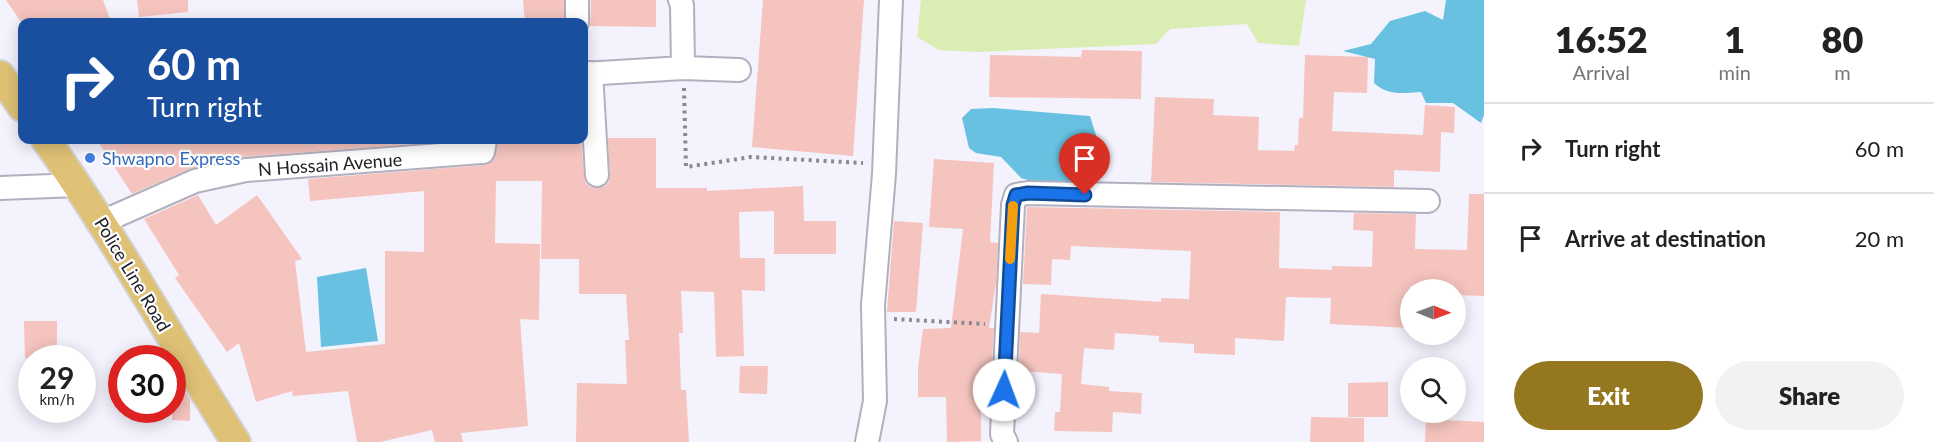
<!DOCTYPE html>
<style>
body{margin:0;font-family:Lato,sans-serif;background:#f2f2f2;color:#222;height:100vh;display:flex;flex-direction:column;font-size:22px;white-space:nowrap}
*{box-sizing:border-box;margin:0}
p{font-size:20px;color:#767676}
.icon{flex:none;width:33px;height:33px;fill:none;stroke:currentColor;stroke-width:2;stroke-linecap:round;stroke-linejoin:round}
.map{position:relative;flex:1;overflow:hidden}
.details{display:flex;flex-direction:column;background:#fff;width:450px}
.details>*{flex:none}
.banner{position:absolute;left:18px;top:18px;width:570px;height:126px;border-radius:12px;box-shadow:0 3px 15px #0003;background:#1a4fa0;color:#fff;overflow:hidden}
.needle{width:39px;rotate:91deg}
.controls{position:absolute;left:1400px;top:279px;display:grid;gap:12px}
.controls a{display:grid;place-items:center;width:66px;height:66px;border-radius:50%;background:#fff;box-shadow:0 3px 15px #0003;font-size:30px}
.speed{position:absolute;left:18px;top:345px;display:flex;gap:12px;font-size:30px;font-weight:700;text-align:center}
.speed>*{display:grid;place-content:center;width:78px;height:78px;border-radius:50%;background:#fff;box-shadow:0 3px 15px #0003;line-height:1}
.speed small{font-size:15px;font-weight:400}
.speed .limit{border:9px solid #d22;background:#fff;color:#111}
.pin{position:absolute;display:grid;place-items:center;width:51px;height:51px;color:#fff;margin:-62px -26px;border-radius:50% 50% 50% 0;rotate:-45deg;box-shadow:0 0 6px #0007}
.pin .icon{rotate:45deg}
.me{position:absolute;width:66px;margin:-33px;rotate:2deg;stroke-linejoin:round;filter:drop-shadow(0 0 4px #0008)}
.turn{display:flex;align-items:center;gap:21px;height:126px;padding:0 30px;font-size:27px}
.turn .icon{width:78px;height:78px;stroke-width:2.5}
.turn b{display:block;font-size:42px;line-height:51px}
.eta{display:flex;justify-content:space-evenly;align-items:center;height:102px;text-align:center}
.eta b{font-size:36px;font-weight:800;line-height:42px}
.cta{display:flex;gap:12px;margin-top:auto;padding:12px 30px}
.cta a{flex:1;height:69px;border-radius:36px;background:#95771f;color:#fff;font-size:24px;font-weight:800;line-height:69px;text-align:center}
.cta a+a{background:#f2f2f2;color:#222}
ul{padding:0;list-style:none}
li{display:flex;align-items:center;gap:18px;height:90px;padding:0 30px;border-top:2px solid #e0e0e0}
li div{flex:1}
li b{display:block;font-size:22px}
li em{font-style:normal}
main{display:flex;flex:1;min-height:0}
.map>svg:first-child{display:block}
.green{fill:#daeeb4}
.water{fill:#68c1e0}
.building{fill:#f5c4be}
.lines{fill:none;stroke-linecap:round;stroke-linejoin:round}
.minor-casing{stroke:#b2afbf;stroke-width:26}
.major-casing{stroke:#d3d3d4;stroke-width:32}
.path{stroke:#8a8891;stroke-width:4;stroke-dasharray:3 4.5;stroke-linecap:butt}
.minor{stroke:#fff;stroke-width:22}
.major{stroke:#dfc176;stroke-width:28}
.route-casing{stroke:#114b97;stroke-width:15}
.route{stroke:#1a73e8;stroke-width:10}
.slow{stroke:#f59e0b;stroke-width:10}
.shop-dot{fill:#3f7fe0;stroke:#fff;stroke-width:2}
.labels{text-anchor:middle;dominant-baseline:central;stroke-width:4.5;stroke-linejoin:round;paint-order:stroke}
.shop-label{font-size:18px;fill:#366cbe;stroke:#fff;text-anchor:start}
.street-label{font-size:18px;fill:#222127;stroke:#fff}
</style>
<main>
<div class="map">
<svg width="1484" height="442" viewBox="0 0 1484 442">
<rect width="100%" height="100%" fill="#f4f2fd"/>
<path class="green" d="M 921,0 L 1306,0 L 1299,46 L 1258,43 L 1247,24 L 1170,29 L 1156,44 L 976,52 L 939,50 L 917,37 Z"/>
<path class="water" d="M 1446,0 L 1484,0 L 1484,115 L 1481,123 L 1453,103 L 1426,103 L 1421,92 C 1403,93 1388,96 1374,83 L 1375,59 L 1343,51 L 1371,44 L 1390,21 L 1425,11 L 1443,20 Z
M 993,108 L 1090,116 L 1101,151 L 1094,168 L 1086,178 L 1055,188 L 1021,178 L 1001,157 L 976,153 L 969,148 L 962,118 L 971,109 Z
M 366,268 L 378,341 L 321,347 L 317,277 Z"/>
<path class="building" d="M 6,0 L 103,0 L 111,22 L 21,22 Z
M 137,0 L 188,0 L 188,12 L 139,17 Z
M 523,0 L 564,0 L 564,22 L 525,22 Z
M 591,0 L 656,0 L 656,27 L 590,26 Z
M 763,0 L 864,0 L 853,156 L 752,147 Z
M 1082,50 L 1142,51 L 1141,99 L 989,97 L 990,55 L 1081,57 Z
M 1305,55 L 1368,57 L 1367,93 L 1334,92 L 1332,131 L 1423,135 L 1425,105 L 1455,107 L 1454,133 L 1441,132 L 1440,172 L 1394,170 L 1394,187 L 1151,182 L 1155,97 L 1214,99 L 1213,115 L 1259,117 L 1258,150 L 1294,151 L 1295,145 L 1298,145 L 1299,118 L 1303,118 Z
M 608,138 L 656,138 L 656,188 L 707,188 L 707,191 L 803,186 L 804,221 L 836,221 L 836,254 L 774,254 L 774,211 L 739,212 L 740,258 L 765,258 L 765,291 L 742,290 L 744,356 L 716,357 L 714,292 L 681,291 L 683,333 L 679,333 L 681,390 L 686,390 L 689,442 L 576,442 L 577,383 L 627,384 L 625,340 L 629,340 L 626,294 L 579,294 L 579,259 L 541,259 L 542,181 L 496,181 L 495,243 L 540,244 L 539,320 L 520,319 L 528,426 L 461,433 L 463,442 L 435,442 L 432,430 L 380,442 L 357,442 L 348,391 L 293,396 L 292,391 L 256,402 L 239,343 L 227,352 L 175,278 L 179,275 L 144,219 L 198,195 L 216,225 L 257,195 L 302,259 L 295,261 L 306,352 L 385,344 L 385,251 L 424,252 L 424,191 L 310,201 L 308,179 L 484,165 L 494,160 L 498,140 L 581,140 L 585,182 L 590,187 L 598,188 L 605,186 L 609,182 L 610,175 Z
M 97,140 L 467,140 L 243,157 L 190,169 L 132,194 Z
M 934,159 L 994,163 L 990,242 L 998,243 L 996,283 L 989,328 L 994,328 L 990,398 L 981,397 L 981,441 L 947,442 L 946,397 L 918,397 L 918,367 L 923,329 L 951,328 L 963,229 L 929,227 Z
M 1469,194 L 1484,194 L 1484,296 L 1455,295 L 1455,287 L 1410,286 L 1410,328 L 1330,324 L 1331,298 L 1286,297 L 1284,341 L 1235,338 L 1235,355 L 1194,353 L 1194,344 L 1159,342 L 1159,336 L 1115,333 L 1114,350 L 1084,348 L 1081,384 L 1109,387 L 1109,391 L 1142,393 L 1141,414 L 1113,412 L 1112,432 L 1054,431 L 1055,412 L 1060,412 L 1062,374 L 1019,371 L 1020,332 L 1039,333 L 1041,294 L 1161,302 L 1161,298 L 1189,299 L 1191,251 L 1071,246 L 1070,260 L 1052,259 L 1051,285 L 1023,284 L 1027,207 L 1280,212 L 1279,268 L 1332,270 L 1332,266 L 1372,267 L 1373,231 L 1353,230 L 1354,213 L 1416,214 L 1415,249 L 1467,250 Z
M 894,221 L 923,223 L 916,312 L 887,312 Z
M 24,321 L 57,321 L 57,358 L 25,358 Z
M 740,366 L 768,366 L 767,394 L 739,393 Z
M 1388,382 L 1388,417 L 1348,417 L 1348,383 Z
M 172,393 L 186,393 L 190,400 L 190,421 L 172,420 Z
M 1311,417 L 1364,418 L 1364,442 L 1310,442 Z
M 1426,419 L 1484,422 L 1484,442 L 1425,442 Z"/>
<g class="lines">
<g class="minor-casing">
<path id="minor" d="M 680,0 L 682,5 L 683,68
M 577,22 L 577,0
M 591,73 L 597,175
M 584,74 L 683,68 L 739,70
M 0,188 L 78,185
M 102,222 L 195,181 L 246,170 L 481,152 L 483,152 L 485,140
M 867,442 L 875,401 L 873,305 L 884,174 L 891,0
M 1006,442 L 1002,434 L 1013,205 L 1016,195 L 1028,193 L 1428,201"/>
</g>
<g class="major-casing">
<path id="major" d="M 0,75 L 22,107
M 46,140 C 115,237 172,342 236,442"/>
</g>
<path class="path" d="M 684,88 L 686,167 L 751,157 L 863,163
M 894,319 L 985,324"/>
<use href="#minor" class="minor"/>
<use href="#major" class="major"/>
</g>
<g class="lines">
<g class="route-casing">
<path id="route" d="M 1004,390 L 1013,205 L 1016,195 L 1028,193 L 1085,195"/>
</g>
<use href="#route" class="route"/>
<path class="slow" d="M 1010,259 L 1013,206"/>
</g>
<circle class="shop-dot" cx="90" cy="158" r="6"/>
<g class="labels">
<g class="shop-label">
<text x="102" y="158">Shwapno Express</text>
</g>
<g class="street-label">
<text transform="translate(330 164) rotate(-4)">N Hossain Avenue</text>
<text transform="translate(133 274) rotate(59)">Police Line Road</text>
</g>
</g>
</svg>
<div class="controls">
<a><svg class="needle" viewBox="-14 -14 28 28"><path d="M0-13l5 13h-10z" fill="#e53935"/><path d="M0 13l5-13h-10z" fill="#767676"/></svg></a>
<a><svg class="icon" aria-label="search" viewBox="0 0 24 24"><circle cx="10" cy="10" r="6"/><path d="M15 15l6 6"/></svg></a>
</div>
<div class="speed"><div>29<small>km/h</small></div><div class="limit">30</div></div>
<div class="pin" style="left:1085px;top:195px;background:#d93025"><svg class="icon" aria-label="arrive" viewBox="0 0 24 24"><path d="M6 21V4h12l-3 4 3 4H6"/></svg></div>
<svg class="me" style="left:1004px;top:390px" viewBox="-20 -20 40 40"><circle r="19" fill="#fff"/><path d="M0-13L10 11 0 6-10 11z" fill="#1a73e8"/></svg>
<div class="banner">
<div class="turn"><svg class="icon" aria-label="right" viewBox="0 0 24 24"><path d="M7 20v-9h11M14 6l5 5-5 5"/></svg><div><b>60 m</b>Turn right</div></div>
</div>
</div>
<section class="details">
<div class="eta">
<div><b>16:52</b><p>Arrival</p></div>
<div><b>1</b><p>min</p></div>
<div><b>80</b><p>m</p></div>
</div>
<ul>
<li><svg class="icon" aria-label="right" viewBox="0 0 24 24"><path d="M7 20v-9h11M14 6l5 5-5 5"/></svg><div><b>Turn right</b></div><em>60 m</em></li>
<li><svg class="icon" aria-label="arrive" viewBox="0 0 24 24"><path d="M6 21V4h12l-3 4 3 4H6"/></svg><div><b>Arrive at destination</b></div><em>20 m</em></li>
</ul>
<div class="cta"><a>Exit</a><a>Share</a></div>
</section>
</main>
